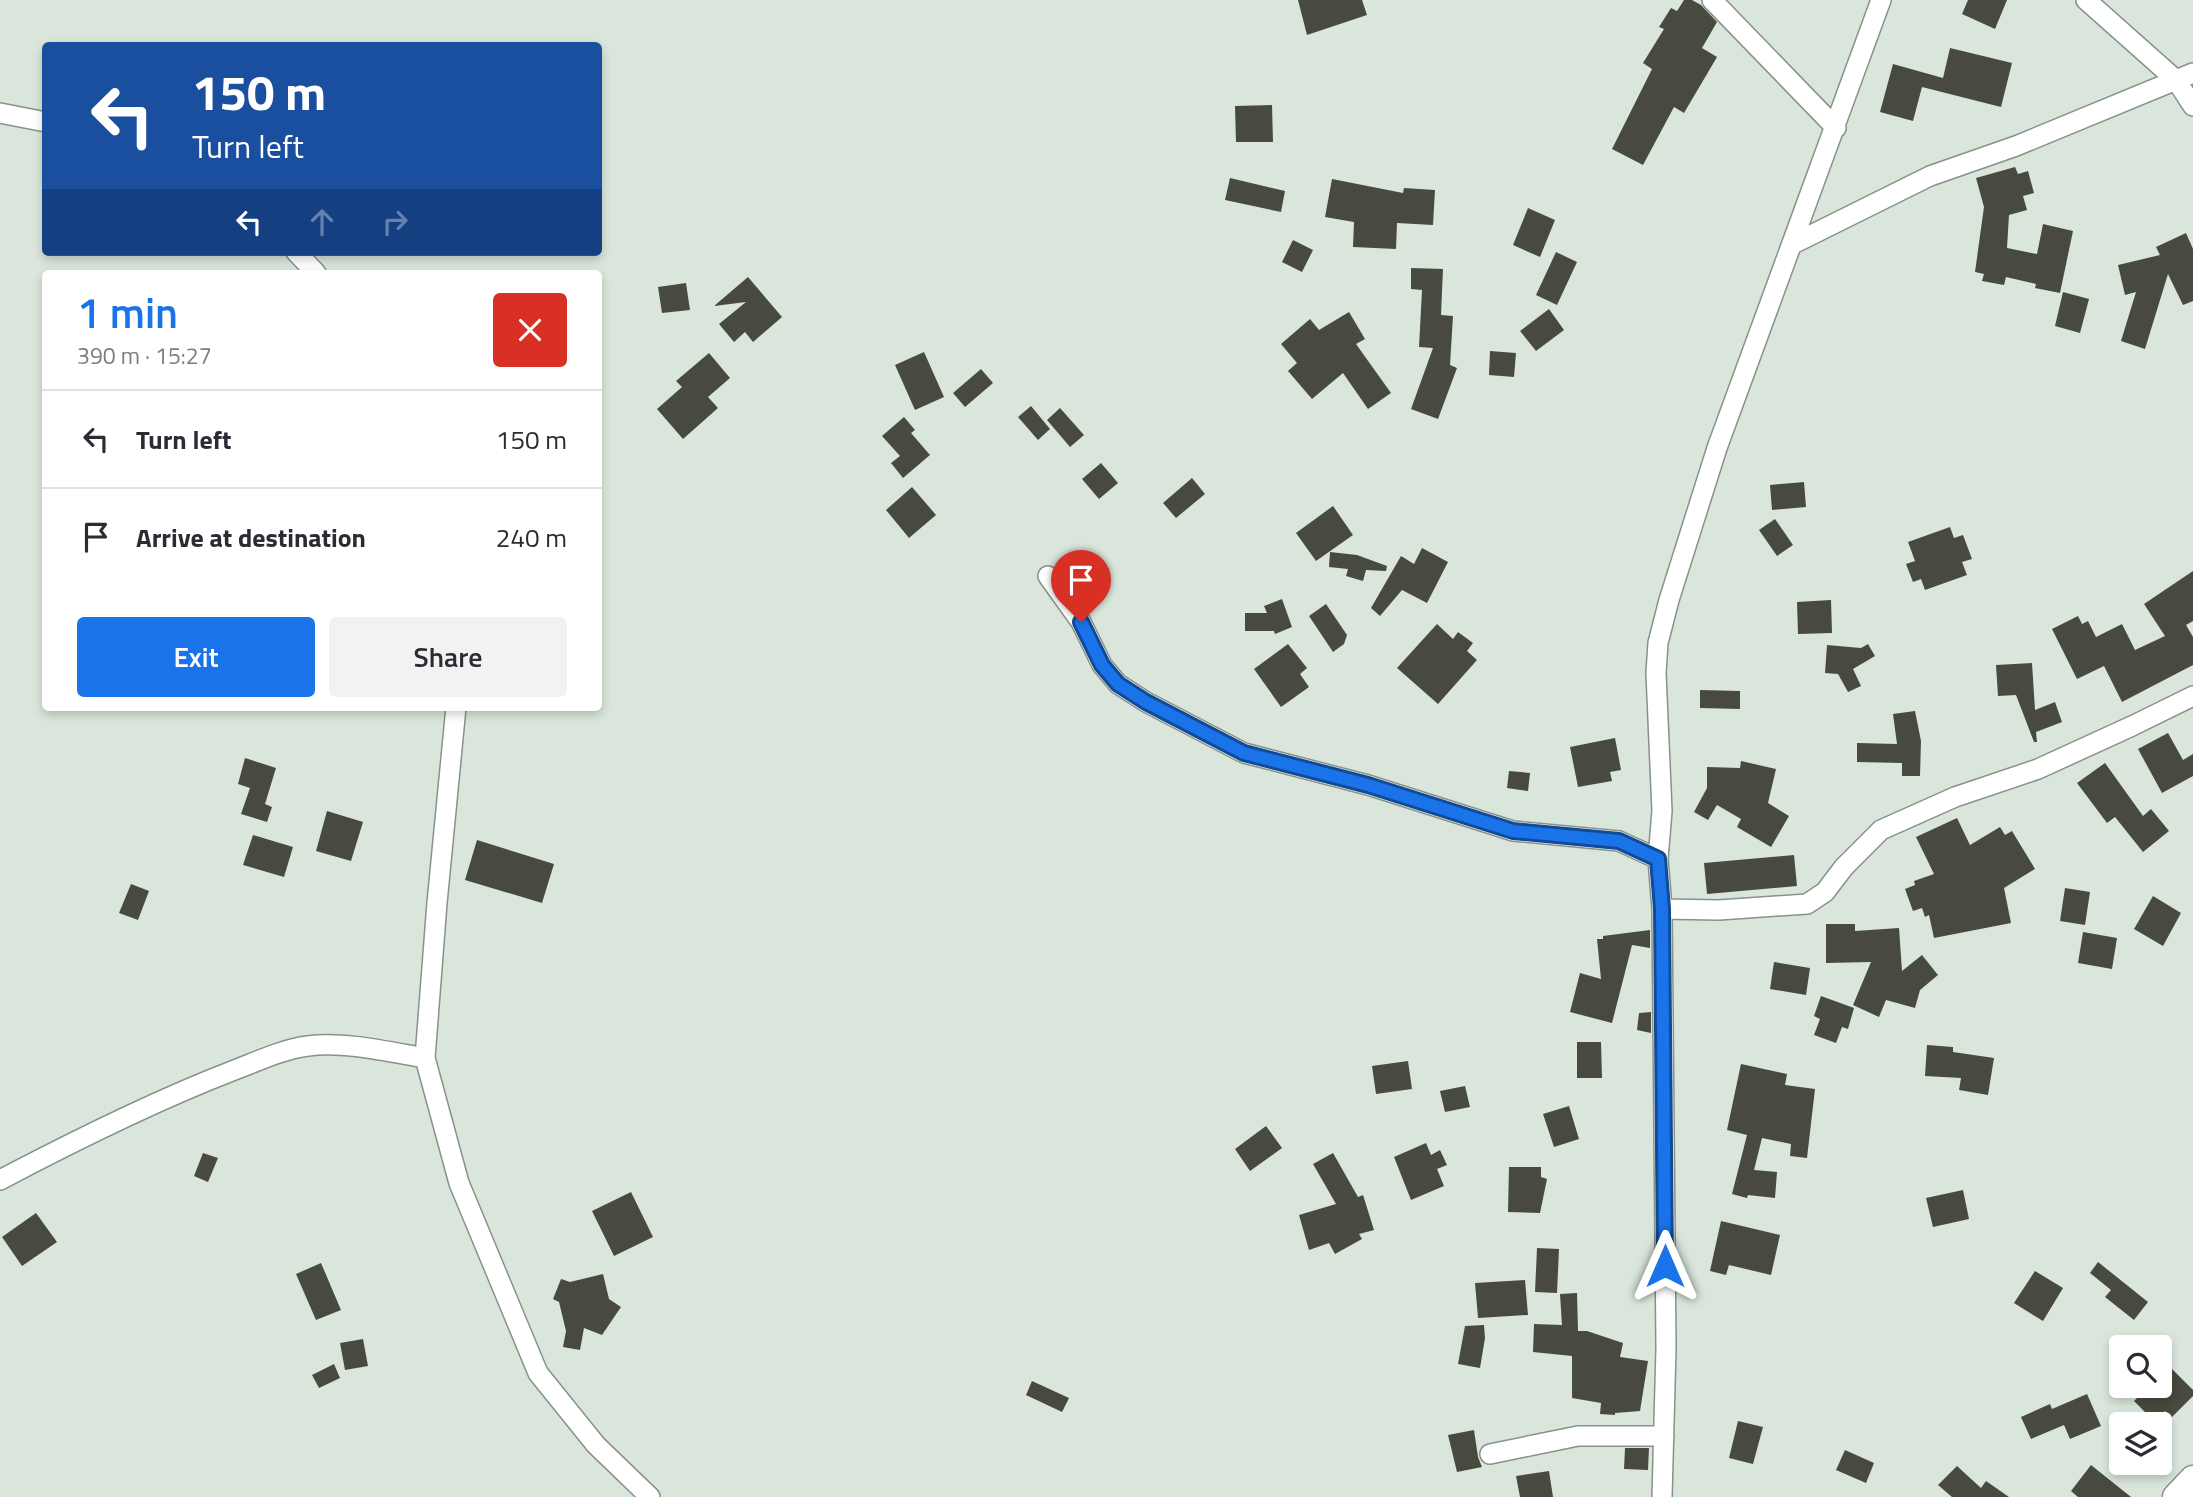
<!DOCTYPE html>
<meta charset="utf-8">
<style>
body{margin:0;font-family:"Titillium Web",sans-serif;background:#f2f2f3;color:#2b2b33;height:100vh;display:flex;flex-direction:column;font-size:26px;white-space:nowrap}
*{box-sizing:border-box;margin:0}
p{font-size:23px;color:#7c7c81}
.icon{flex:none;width:38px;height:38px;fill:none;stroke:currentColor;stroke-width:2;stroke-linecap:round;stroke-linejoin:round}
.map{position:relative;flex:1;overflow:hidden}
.drawer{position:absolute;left:42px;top:270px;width:560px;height:441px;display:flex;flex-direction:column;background:#fff;border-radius:7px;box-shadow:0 4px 10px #0003}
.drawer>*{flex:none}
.banner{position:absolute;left:42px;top:42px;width:560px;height:214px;border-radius:7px;box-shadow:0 4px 10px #0003;background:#1a4fa0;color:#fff;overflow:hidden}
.buttons{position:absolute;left:2109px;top:1335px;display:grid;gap:14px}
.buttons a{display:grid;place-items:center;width:63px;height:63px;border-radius:7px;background:#fff;box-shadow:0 4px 10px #0003;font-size:35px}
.pin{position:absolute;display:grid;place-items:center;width:60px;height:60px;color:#fff;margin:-72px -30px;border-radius:50% 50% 50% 0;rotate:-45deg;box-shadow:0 0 7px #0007}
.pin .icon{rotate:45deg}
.me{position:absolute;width:77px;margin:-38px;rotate:0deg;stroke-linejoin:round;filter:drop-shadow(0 0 5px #0008)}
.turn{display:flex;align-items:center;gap:24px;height:147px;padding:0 35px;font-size:32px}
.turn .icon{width:91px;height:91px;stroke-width:2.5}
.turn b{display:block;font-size:49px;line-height:60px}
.lanes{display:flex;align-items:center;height:66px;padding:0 35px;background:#0003;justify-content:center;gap:35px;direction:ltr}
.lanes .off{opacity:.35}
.round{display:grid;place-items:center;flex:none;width:74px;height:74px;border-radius:7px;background:#f2f2f3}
.head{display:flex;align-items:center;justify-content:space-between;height:119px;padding:0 35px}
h1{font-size:42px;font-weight:600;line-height:52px;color:#1a73e8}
.cta{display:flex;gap:14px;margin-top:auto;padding:14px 35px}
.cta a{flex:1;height:80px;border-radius:7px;background:#1a73e8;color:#fff;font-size:28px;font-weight:600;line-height:80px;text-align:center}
.cta a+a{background:#f2f2f3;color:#2b2b33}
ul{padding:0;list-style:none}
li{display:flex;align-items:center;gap:21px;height:98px;padding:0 35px;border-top:2px solid #e1e1e2}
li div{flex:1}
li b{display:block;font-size:26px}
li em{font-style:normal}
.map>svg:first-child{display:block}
.building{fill:#484a3f}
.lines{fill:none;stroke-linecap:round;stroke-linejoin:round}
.street-casing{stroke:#879288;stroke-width:22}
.secondary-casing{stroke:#879288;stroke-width:29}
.street{stroke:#fff;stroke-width:19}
.secondary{stroke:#fff;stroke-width:26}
.route-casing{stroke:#114b97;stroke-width:18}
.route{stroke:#1a73e8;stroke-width:12}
</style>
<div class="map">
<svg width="2193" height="1497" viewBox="0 0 2193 1497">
<rect width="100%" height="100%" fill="#dae6db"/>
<path class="building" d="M 1298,0 L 1362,0 L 1367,15 L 1307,35 Z
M 1684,0 L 1692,0 L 1701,5 L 1717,22 L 1702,48 L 1717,57 L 1684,113 L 1674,107 L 1643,165 L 1612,149 L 1652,69 L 1643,63 L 1664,29 L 1659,27 L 1671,8 L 1677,11 Z
M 1968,0 L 2007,0 L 1995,29 L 1962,14 Z
M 1950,48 L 2012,63 L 2001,107 L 1922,87 L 1913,121 L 1880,112 L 1893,64 L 1943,78 Z
M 1272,105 L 1273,142 L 1236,142 L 1235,106 Z
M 2015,167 L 2018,174 L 2028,171 L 2034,193 L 2023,196 L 2027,210 L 2009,215 L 2007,248 L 2037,254 L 2043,224 L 2073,231 L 2060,293 L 2035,288 L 2036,284 L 2006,277 L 2004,285 L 1982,281 L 1984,274 L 1975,272 L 1984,207 L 1976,178 Z
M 1230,178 L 1285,191 L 1281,212 L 1225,200 Z
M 1332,179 L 1403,193 L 1404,188 L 1435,190 L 1433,225 L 1397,223 L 1396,249 L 1353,247 L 1354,222 L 1325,217 Z
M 1528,208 L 1555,220 L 1540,257 L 1513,245 Z
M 2186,233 L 2193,249 L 2193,301 L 2183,305 L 2168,274 L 2145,349 L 2121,341 L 2136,292 L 2125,295 L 2118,265 L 2160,255 L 2156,247 Z
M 1293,240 L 1313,250 L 1302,272 L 1282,262 Z
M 1556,252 L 1577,262 L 1557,305 L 1536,295 Z
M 1411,268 L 1443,269 L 1441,315 L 1453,316 L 1450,365 L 1457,368 L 1438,419 L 1411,409 L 1433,348 L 1419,347 L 1422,290 L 1411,289 Z
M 748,277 L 782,317 L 753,342 L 745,332 L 734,342 L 719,324 L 746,302 L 714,306 Z
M 686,283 L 690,310 L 662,313 L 658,287 Z
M 2063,292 L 2089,299 L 2080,333 L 2055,326 Z
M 1549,309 L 1564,330 L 1536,351 L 1520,331 Z
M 1349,312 L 1365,339 L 1356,344 L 1391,393 L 1368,409 L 1343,373 L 1312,399 L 1288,371 L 1297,363 L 1281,344 L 1310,319 L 1319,330 Z
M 1490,351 L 1516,353 L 1514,377 L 1489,375 Z
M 924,352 L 944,397 L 915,410 L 895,365 Z
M 709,353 L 730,378 L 708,397 L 718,408 L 683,439 L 657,409 L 682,387 L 676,381 Z
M 981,369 L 993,383 L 965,407 L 953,393 Z
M 1031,406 L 1050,429 L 1038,440 L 1018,417 Z
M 1060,408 L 1084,435 L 1070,447 L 1047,420 Z
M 904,417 L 915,430 L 911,433 L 930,455 L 903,478 L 891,463 L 900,456 L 882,436 Z
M 1101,463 L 1118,483 L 1099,499 L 1082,479 Z
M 1192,478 L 1205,494 L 1176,518 L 1163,503 Z
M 1804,482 L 1806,507 L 1772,510 L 1770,485 Z
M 912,487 L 936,515 L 909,538 L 886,510 Z
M 1333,506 L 1353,535 L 1316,561 L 1296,533 Z
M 1775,519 L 1793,545 L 1777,556 L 1759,530 Z
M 1950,527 L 1954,538 L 1963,535 L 1972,559 L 1962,562 L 1967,575 L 1925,590 L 1921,579 L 1913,582 L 1906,564 L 1915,561 L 1908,542 Z
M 1422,548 L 1448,562 L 1427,603 L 1402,590 L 1380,616 L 1371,608 L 1401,556 L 1414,564 Z
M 1330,552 L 1357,555 L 1387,566 L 1386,571 L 1366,570 L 1363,581 L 1346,576 L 1348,569 L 1329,567 Z
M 2193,571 L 2193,621 L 2186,625 L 2193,637 L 2193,665 L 2122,702 L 2104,666 L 2077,679 L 2052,629 L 2078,616 L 2082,624 L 2088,621 L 2096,637 L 2122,624 L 2135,650 L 2165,636 L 2144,604 Z
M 1282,599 L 1292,627 L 1275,634 L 1274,631 L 1245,631 L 1245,613 L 1267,613 L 1264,606 Z
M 1831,600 L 1832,633 L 1798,634 L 1797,602 Z
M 1326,604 L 1347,635 L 1344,644 L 1333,652 L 1309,616 Z
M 1437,624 L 1453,639 L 1458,632 L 1473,643 L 1467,651 L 1477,660 L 1438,704 L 1397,668 Z
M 1288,644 L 1307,668 L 1300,674 L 1309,687 L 1281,707 L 1254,669 Z
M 1868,644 L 1875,656 L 1853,669 L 1861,686 L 1848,692 L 1838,674 L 1825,673 L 1827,645 L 1861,648 Z
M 2032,663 L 2035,710 L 2055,702 L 2062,722 L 2036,732 L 2037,742 L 2034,742 L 2016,695 L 1998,696 L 1996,665 Z
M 1700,690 L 1740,691 L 1740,709 L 1700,708 Z
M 1915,711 L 1921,741 L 1920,776 L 1902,776 L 1902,763 L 1857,762 L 1857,743 L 1897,744 L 1893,714 Z
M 2168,733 L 2183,760 L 2193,754 L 2193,776 L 2162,793 L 2138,749 Z
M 1615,738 L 1621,770 L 1610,772 L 1612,781 L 1578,787 L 1570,747 Z
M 245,758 L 276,768 L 265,804 L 272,807 L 267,822 L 241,814 L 250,788 L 238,784 Z
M 1741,761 L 1776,769 L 1768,803 L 1789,816 L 1771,847 L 1737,827 L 1741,819 L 1717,805 L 1708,820 L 1694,812 L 1707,788 L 1707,767 L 1740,768 Z
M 2105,763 L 2143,816 L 2151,809 L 2169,831 L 2143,852 L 2115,817 L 2107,823 L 2077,783 Z
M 1509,771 L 1530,773 L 1528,791 L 1507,788 Z
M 327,811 L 363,822 L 351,861 L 316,851 Z
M 1957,818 L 1970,845 L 2000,827 L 2005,835 L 2012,831 L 2035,869 L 2004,888 L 2011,923 L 1934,938 L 1929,915 L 1925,917 L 1922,908 L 1913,911 L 1905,889 L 1915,885 L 1914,881 L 1934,874 L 1916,837 Z
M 253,835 L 293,847 L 284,877 L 243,865 Z
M 477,840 L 554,864 L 542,903 L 465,880 Z
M 1794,855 L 1797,886 L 1707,894 L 1704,863 Z
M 131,884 L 149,891 L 138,920 L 119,913 Z
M 2065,888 L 2090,892 L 2085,925 L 2060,921 Z
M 2153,896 L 2181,913 L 2163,946 L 2134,929 Z
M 1826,924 L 1855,924 L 1855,931 L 1899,928 L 1902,971 L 1922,955 L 1938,975 L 1920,990 L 1915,1008 L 1886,1000 L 1879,1017 L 1853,1005 L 1871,962 L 1826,963 Z
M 1650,930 L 1650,948 L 1632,945 L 1612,1023 L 1570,1012 L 1580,973 L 1601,979 L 1597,939 L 1603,939 L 1603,936 Z
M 2083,932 L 2117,938 L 2112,969 L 2078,963 Z
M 1774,962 L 1810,968 L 1806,995 L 1770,989 Z
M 1821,996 L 1854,1008 L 1848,1029 L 1842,1027 L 1836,1043 L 1814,1035 L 1820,1019 L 1814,1016 Z
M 1651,1012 L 1651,1033 L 1637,1030 L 1639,1013 Z
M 1577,1042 L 1601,1042 L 1602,1078 L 1577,1078 Z
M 1927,1045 L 1953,1047 L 1953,1052 L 1994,1058 L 1988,1095 L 1959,1090 L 1961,1078 L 1925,1076 Z
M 1408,1061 L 1412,1089 L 1376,1094 L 1372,1066 Z
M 1741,1064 L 1787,1074 L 1785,1085 L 1815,1089 L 1807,1158 L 1790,1156 L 1791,1144 L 1762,1138 L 1754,1170 L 1777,1172 L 1775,1198 L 1748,1195 L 1747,1198 L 1732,1194 L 1747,1135 L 1727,1130 Z
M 1465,1086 L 1470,1107 L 1445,1112 L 1440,1091 Z
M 1569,1106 L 1579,1139 L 1554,1147 L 1543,1114 Z
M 1266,1126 L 1282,1148 L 1250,1171 L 1235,1149 Z
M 1426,1143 L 1431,1155 L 1440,1150 L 1447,1165 L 1437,1169 L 1444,1186 L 1411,1200 L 1394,1157 Z
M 203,1153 L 218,1158 L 208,1182 L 194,1176 Z
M 1333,1153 L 1358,1197 L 1363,1195 L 1374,1230 L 1359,1234 L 1362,1239 L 1335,1254 L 1329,1243 L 1309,1250 L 1299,1215 L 1336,1204 L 1313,1164 Z
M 1509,1167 L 1541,1167 L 1541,1177 L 1547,1179 L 1540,1213 L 1508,1212 Z
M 1963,1190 L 1969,1219 L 1933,1227 L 1926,1198 Z
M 631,1192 L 653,1237 L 614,1256 L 592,1211 Z
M 36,1213 L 57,1242 L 22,1266 L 2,1237 Z
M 1721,1221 L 1780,1235 L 1771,1275 L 1729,1265 L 1726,1275 L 1710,1271 Z
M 1537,1248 L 1559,1249 L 1557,1293 L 1535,1292 Z
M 2098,1262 L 2148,1302 L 2134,1320 L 2105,1297 L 2111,1290 L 2090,1273 Z
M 321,1263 L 341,1310 L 316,1320 L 296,1274 Z
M 2035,1271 L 2063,1288 L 2043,1321 L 2014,1303 Z
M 603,1274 L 609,1299 L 621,1307 L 602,1335 L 584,1328 L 580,1350 L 563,1347 L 566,1331 L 559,1302 L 553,1299 L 561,1279 L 570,1282 Z
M 1525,1280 L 1528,1315 L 1478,1318 L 1475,1283 Z
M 1577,1293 L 1578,1331 L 1587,1331 L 1623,1343 L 1620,1357 L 1648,1361 L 1640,1411 L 1615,1413 L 1615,1415 L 1600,1414 L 1601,1403 L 1572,1398 L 1572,1356 L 1533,1352 L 1534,1324 L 1562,1325 L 1560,1294 Z
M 1484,1325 L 1485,1338 L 1480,1368 L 1458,1364 L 1465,1326 Z
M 363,1339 L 368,1366 L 345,1370 L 340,1343 Z
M 334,1364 L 340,1378 L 319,1388 L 312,1375 Z
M 2169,1366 L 2193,1390 L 2193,1396 L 2171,1418 L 2165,1411 L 2155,1422 L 2134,1401 L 2141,1394 L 2135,1386 L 2160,1386 L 2160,1375 Z
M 1032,1381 L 1069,1398 L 1062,1412 L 1026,1395 Z
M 2087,1394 L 2101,1426 L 2070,1439 L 2064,1425 L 2031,1439 L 2021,1417 L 2050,1404 L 2052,1409 Z
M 1738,1421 L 1763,1427 L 1753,1464 L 1729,1458 Z
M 1474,1430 L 1478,1457 L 1482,1467 L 1457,1472 L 1448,1435 Z
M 1625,1448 L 1649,1448 L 1648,1470 L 1624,1469 Z
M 1845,1450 L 1874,1463 L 1866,1483 L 1836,1470 Z
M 2091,1465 L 2131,1497 L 2078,1497 L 2071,1491 Z
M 1957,1466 L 1981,1488 L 1986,1481 L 2009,1497 L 1952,1497 L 1938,1485 Z
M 1549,1471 L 1553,1497 L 1520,1497 L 1516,1476 Z"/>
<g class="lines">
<g class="street-casing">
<path id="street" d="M 1712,0 L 1836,128
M 2086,0 L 2176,80 L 2193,106
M 0,113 L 46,122
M 1793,244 L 1930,176 L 2016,146 L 2193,73
M 296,252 L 316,273
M 1048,576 L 1081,622 L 1102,665 L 1118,684 L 1146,702 L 1244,753 L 1368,785 L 1513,831 L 1619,841 L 1658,859
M 456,707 L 437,903 L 425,1058 L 459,1183 L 538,1373 L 596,1445 L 650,1497
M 1662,909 L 1719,910 L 1807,904 L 1825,892 L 1844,867 L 1881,830 L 1955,797 L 2038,769 L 2132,726 L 2193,696
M 0,1180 C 76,1140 152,1102 232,1071 C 256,1062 283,1049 308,1046 C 343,1041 390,1052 425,1058
M 1490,1454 L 1578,1436 L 1664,1436
M 1662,1497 L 1666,1348 L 1662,909 L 1658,859 L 1662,811 L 1656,673 L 1658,643 L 1669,600 L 1717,448 L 1881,0"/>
</g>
<g class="secondary-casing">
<path id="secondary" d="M 2176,1497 L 2193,1479"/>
</g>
<use href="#street" class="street"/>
<use href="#secondary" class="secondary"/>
</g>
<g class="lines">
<g class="route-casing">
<path id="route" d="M 1081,622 L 1102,665 L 1118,684 L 1146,702 L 1244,753 L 1368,785 L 1513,831 L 1619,841 L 1658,859 L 1662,909 L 1665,1266"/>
</g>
<use href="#route" class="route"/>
</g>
</svg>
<div class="buttons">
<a><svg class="icon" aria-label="search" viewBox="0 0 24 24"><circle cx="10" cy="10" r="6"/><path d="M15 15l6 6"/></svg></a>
<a><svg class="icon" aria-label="layers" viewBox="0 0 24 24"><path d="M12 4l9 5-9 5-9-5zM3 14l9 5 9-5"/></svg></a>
</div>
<div class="pin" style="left:1081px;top:622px;background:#d93025"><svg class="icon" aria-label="arrive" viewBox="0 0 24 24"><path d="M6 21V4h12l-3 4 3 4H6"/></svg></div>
<svg class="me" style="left:1665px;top:1266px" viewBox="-20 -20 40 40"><path d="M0-17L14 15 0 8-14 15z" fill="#1a73e8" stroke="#fff" stroke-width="4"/></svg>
<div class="banner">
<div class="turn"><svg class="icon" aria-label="left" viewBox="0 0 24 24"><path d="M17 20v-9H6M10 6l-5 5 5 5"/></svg><div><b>150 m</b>Turn left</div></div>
<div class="lanes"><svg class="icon" aria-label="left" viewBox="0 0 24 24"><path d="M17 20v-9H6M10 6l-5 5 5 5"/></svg><svg class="icon off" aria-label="ahead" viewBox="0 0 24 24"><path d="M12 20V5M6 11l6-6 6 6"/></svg><svg class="icon off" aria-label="right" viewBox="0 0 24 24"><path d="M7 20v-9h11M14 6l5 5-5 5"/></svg></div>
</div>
<section class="drawer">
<div class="head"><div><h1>1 min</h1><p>390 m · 15:27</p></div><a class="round" style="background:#d93025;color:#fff"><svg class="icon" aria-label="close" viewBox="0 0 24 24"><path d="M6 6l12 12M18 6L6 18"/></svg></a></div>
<ul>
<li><svg class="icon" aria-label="left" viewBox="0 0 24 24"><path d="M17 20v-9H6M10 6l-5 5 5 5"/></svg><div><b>Turn left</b></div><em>150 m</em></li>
<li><svg class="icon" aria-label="arrive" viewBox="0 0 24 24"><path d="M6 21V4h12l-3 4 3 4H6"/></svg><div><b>Arrive at destination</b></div><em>240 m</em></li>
</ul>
<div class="cta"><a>Exit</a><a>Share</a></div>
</section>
</div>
